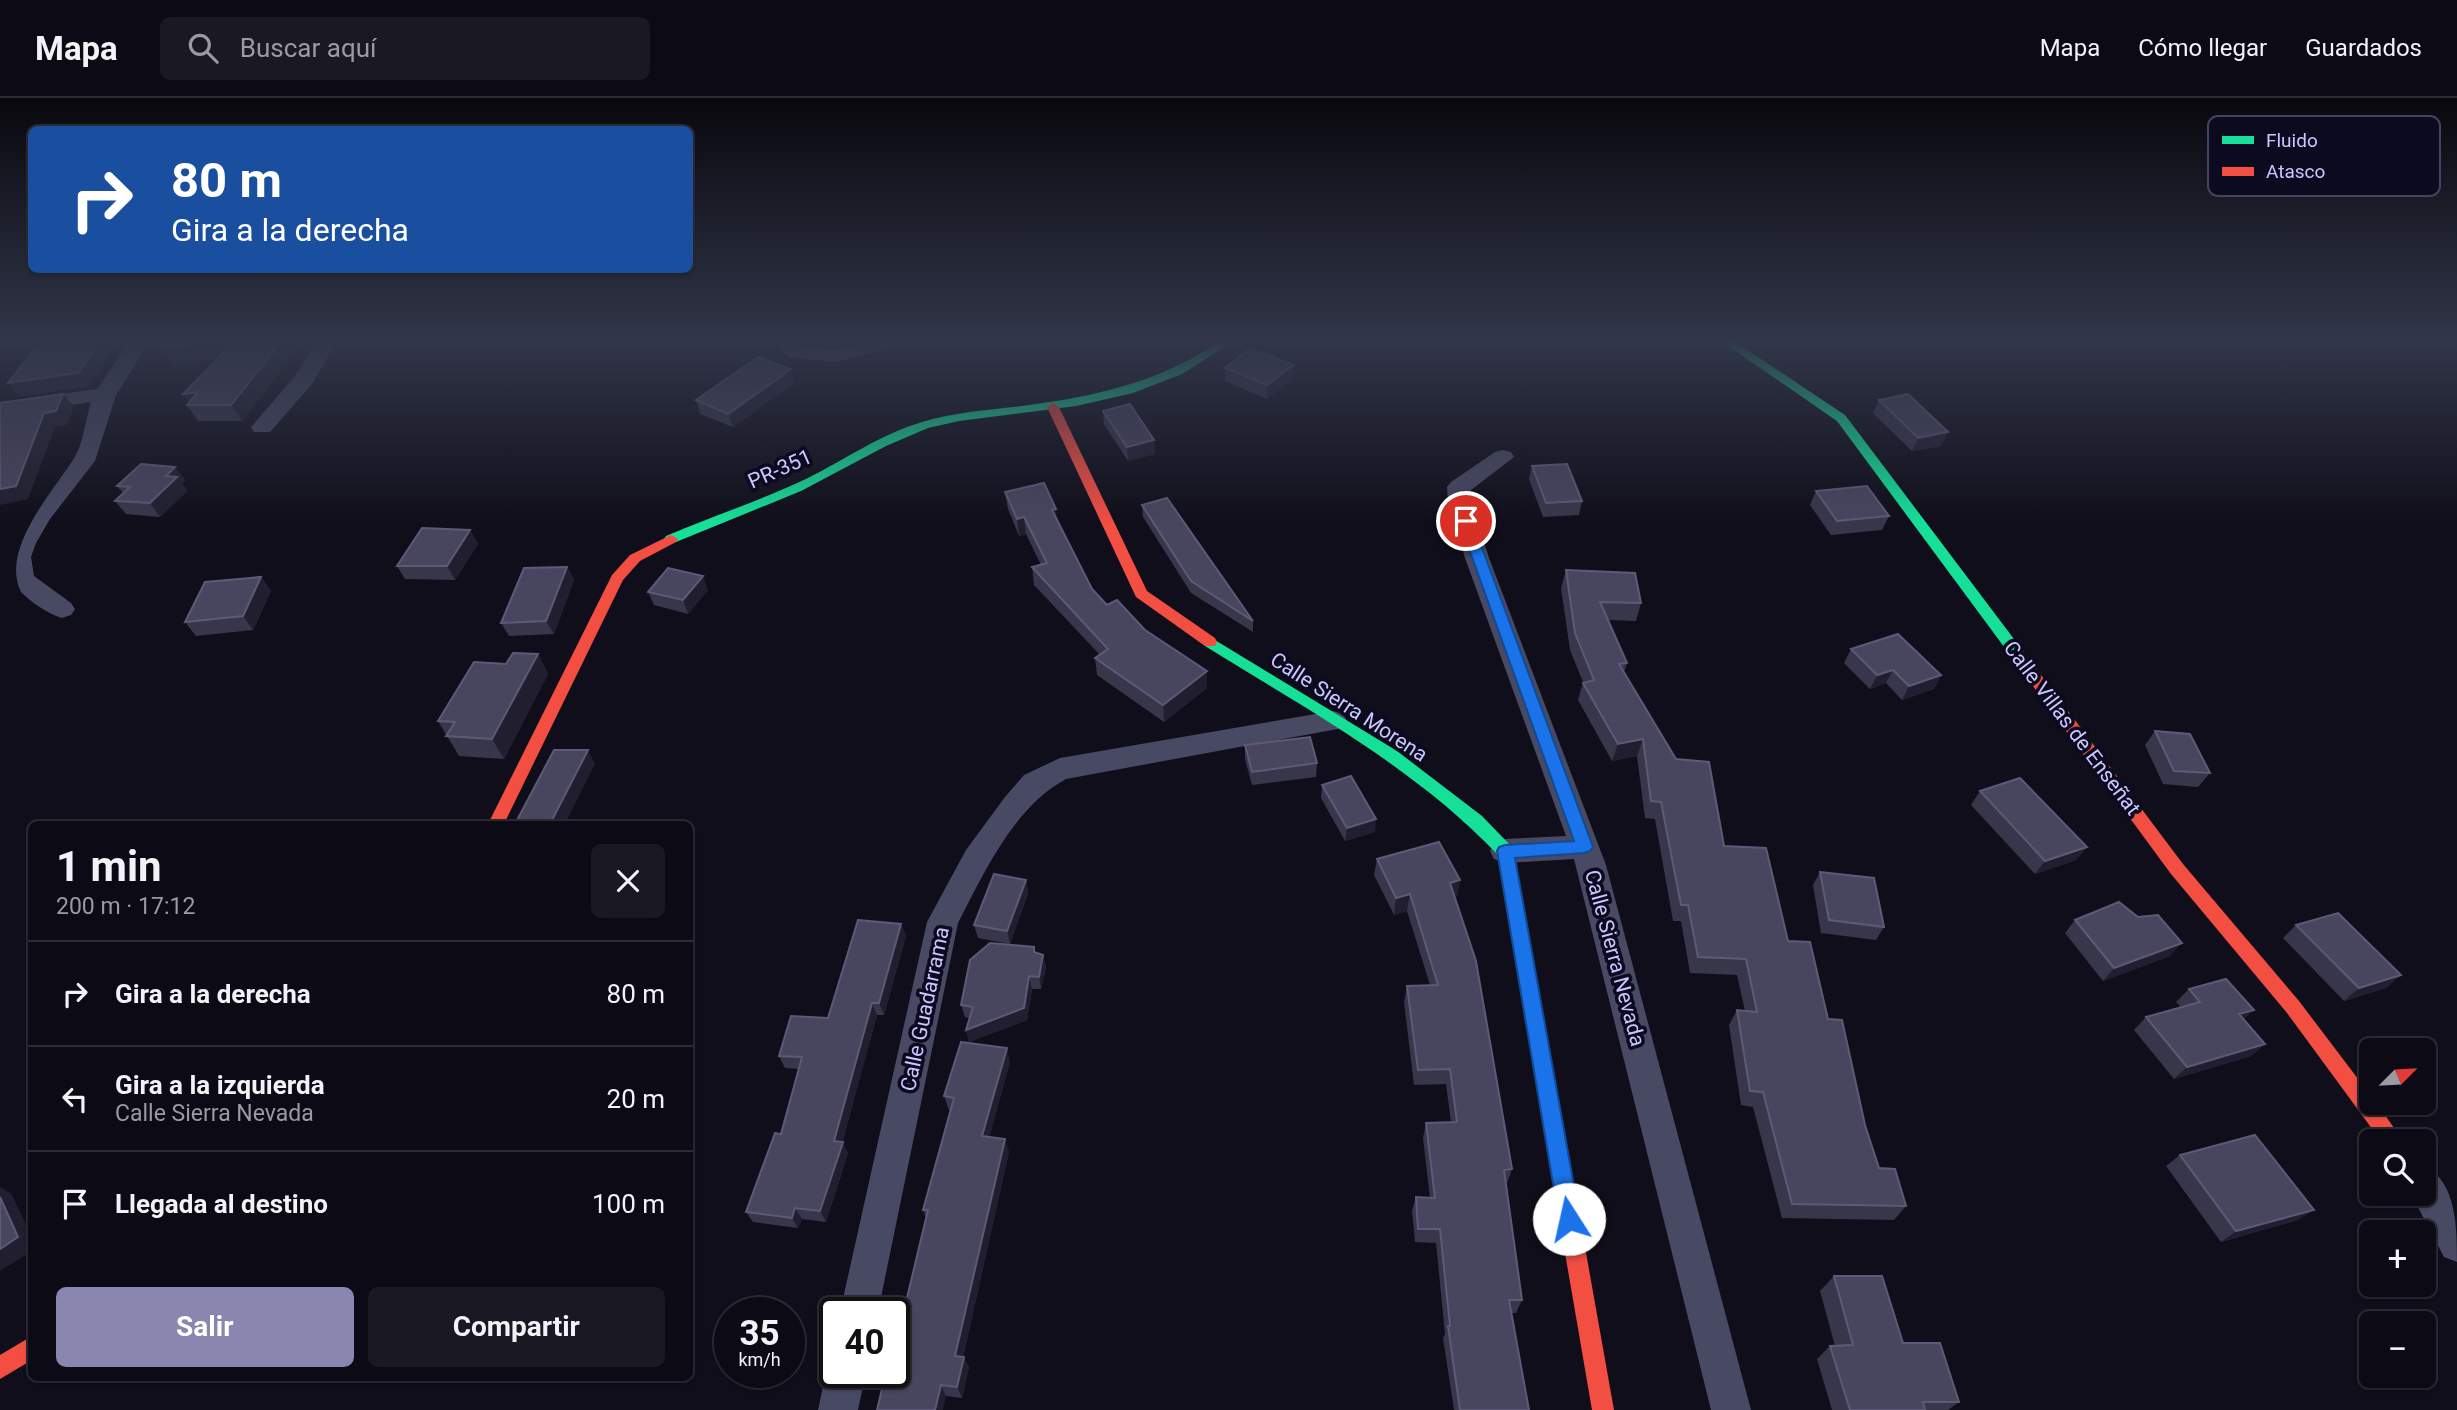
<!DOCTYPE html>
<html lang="es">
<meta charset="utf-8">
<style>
body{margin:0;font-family:Roboto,sans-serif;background:#1a1822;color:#f1f3f6;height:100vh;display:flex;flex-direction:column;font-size:26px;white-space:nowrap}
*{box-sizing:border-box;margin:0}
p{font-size:23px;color:#9a9aa0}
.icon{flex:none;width:38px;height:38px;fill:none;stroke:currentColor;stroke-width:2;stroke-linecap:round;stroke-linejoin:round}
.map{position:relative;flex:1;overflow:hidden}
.side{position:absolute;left:28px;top:723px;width:665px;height:560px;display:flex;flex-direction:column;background:#0c0a14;border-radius:10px;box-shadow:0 2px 5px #0004,0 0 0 2px #2c2b34}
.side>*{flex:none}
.top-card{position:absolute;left:28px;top:28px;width:665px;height:147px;border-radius:10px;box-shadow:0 2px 5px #0004,0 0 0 2px #2c2b34;background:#1a4fa0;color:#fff;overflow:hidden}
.needle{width:46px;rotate:66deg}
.fabs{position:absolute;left:2359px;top:940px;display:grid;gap:14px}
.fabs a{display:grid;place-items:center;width:77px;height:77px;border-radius:10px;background:#0c0a14;box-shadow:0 2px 5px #0004,0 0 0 2px #2c2b34;font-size:35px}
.speed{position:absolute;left:714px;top:1199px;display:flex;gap:14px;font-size:35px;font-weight:700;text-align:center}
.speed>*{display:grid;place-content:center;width:91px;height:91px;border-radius:50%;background:#0c0a14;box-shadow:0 2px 5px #0004,0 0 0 2px #2c2b34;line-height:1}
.speed small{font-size:18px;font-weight:400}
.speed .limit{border:4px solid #111;border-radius:10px;background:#fff;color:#111}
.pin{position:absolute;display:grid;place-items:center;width:60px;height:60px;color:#fff;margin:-30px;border:4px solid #fff;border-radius:50%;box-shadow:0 2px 7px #0007}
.me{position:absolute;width:77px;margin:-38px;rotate:350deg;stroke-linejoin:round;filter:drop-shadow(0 0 5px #0008)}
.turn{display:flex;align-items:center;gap:24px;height:147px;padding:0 28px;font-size:32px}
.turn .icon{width:91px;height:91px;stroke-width:2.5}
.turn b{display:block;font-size:49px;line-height:60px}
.round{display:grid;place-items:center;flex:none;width:74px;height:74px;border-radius:10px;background:#1a1822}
.summary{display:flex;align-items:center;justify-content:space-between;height:119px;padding:0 28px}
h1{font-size:42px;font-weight:700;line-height:52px}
.cta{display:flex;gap:14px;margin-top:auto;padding:14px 28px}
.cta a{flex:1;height:80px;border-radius:10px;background:#8986af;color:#fff;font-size:28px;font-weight:700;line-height:80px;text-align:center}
.cta a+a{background:#1a1822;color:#f1f3f6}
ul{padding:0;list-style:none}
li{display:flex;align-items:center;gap:21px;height:105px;padding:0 28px;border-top:2px solid #2c2b34}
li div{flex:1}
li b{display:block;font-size:26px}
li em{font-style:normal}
header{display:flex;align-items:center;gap:42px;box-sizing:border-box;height:98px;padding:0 35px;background:#0c0a14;border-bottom:2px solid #2c2b34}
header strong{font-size:33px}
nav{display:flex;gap:38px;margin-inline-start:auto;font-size:24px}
.search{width:490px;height:63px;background:#1a1822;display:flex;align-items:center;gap:18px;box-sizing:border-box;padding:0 24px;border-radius:10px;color:#9a9aa0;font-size:26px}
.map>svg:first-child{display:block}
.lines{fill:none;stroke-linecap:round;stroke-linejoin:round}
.street{fill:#484963;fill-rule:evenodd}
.fast{fill:#16e098;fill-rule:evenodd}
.jam{fill:#f24e42;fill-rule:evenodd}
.wall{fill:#38364b}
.shaded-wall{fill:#211f2f}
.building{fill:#48455e;stroke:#5c5a77;stroke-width:2}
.route{fill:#1a73e8;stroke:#114b97;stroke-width:2}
.labels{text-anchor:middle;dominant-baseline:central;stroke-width:7;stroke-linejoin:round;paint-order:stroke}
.street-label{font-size:21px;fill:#cac6ff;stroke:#0c0a1e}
.key{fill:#0c0a1e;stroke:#454262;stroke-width:2}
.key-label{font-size:19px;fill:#cac6ff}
</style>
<header>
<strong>Mapa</strong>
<div class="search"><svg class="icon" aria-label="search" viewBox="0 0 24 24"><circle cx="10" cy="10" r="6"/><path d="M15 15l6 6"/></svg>Buscar aquí</div>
<nav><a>Mapa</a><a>Cómo llegar</a><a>Guardados</a></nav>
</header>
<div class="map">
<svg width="2457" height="1312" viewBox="0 0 2457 1312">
<rect width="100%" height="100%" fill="#100e1a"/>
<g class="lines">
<path class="street" d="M 130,243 L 150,243 L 116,297 L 95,363 L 50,421 L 36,445 L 31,459 L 34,478 L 71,505 L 75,511 L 71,517 L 62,520 C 47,515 32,505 21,494 C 0,452 51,396 73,362 C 84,345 85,323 91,304 L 0,318 L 0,304 L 97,291 Z
M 317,243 L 337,243 L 312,286 L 270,334 L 254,334 L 251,329 L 295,278 Z
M 774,243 L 795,243 L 802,249 L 836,252 L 869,243 L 902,243 L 899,247 L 836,264 L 789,259 Z
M 1503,352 L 1511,354 L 1514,359 L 1471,392 L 1472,404 L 1489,460 L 1606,767 L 1751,1312 L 1711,1312 L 1574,761 L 1505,765 L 1494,761 L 1490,753 L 1494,745 L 1505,741 L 1566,738 L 1465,460 L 1448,404 L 1447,389 L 1451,384 L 1495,354 Z
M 1333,613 L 1343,616 L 1347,623 L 1343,630 L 1066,681 C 1014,709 985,773 958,825 L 878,1214 L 840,1214 L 927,824 L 966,752 L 1005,699 L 1024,677 L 1060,660 Z
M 2424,1068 C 2457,1083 2457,1131 2457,1164 L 2444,1159 L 2411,1096 L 2424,1096 Z
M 835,1259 L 835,1274 L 866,1274 L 858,1312 L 818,1312 L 826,1274 Z"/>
<path class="fast" d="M 1221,243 L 1234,243 L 1182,276 L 1133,295 L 1076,308 L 959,323 L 928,330 L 886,348 L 801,393 L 676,444 L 671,445 L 664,441 L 666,438 C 713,418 762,402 808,380 C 846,361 881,336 922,324 C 955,314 988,312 1022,308 C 1097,298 1157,285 1221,243 Z
M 1721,243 L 1734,243 L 1845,317 L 2023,553 L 2025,557 L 2023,561 L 2013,561 L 1837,323 Z
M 1210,539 L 1397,653 L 1482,718 L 1511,748 L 1556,986 L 1553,992 L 1546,995 L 1539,992 L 1536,986 L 1497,756 C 1414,669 1306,611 1205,548 L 1203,544 L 1205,540 Z"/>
<path class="jam" d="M 1053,305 L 1059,309 L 1147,493 L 1215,540 L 1217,544 L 1215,548 L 1205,548 L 1136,499 L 1047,309 Z
M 671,437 L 678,441 L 676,444 L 640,463 L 623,482 L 504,726 L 488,726 L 612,477 L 630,457 Z
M 2018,552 L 2023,553 L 2183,766 L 2299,903 L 2371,998 L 2371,1004 L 2376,1004 L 2403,1043 L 2381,1043 L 2287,915 L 2171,776 L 2013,561 L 2011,557 Z
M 1546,977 L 1553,980 L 1556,986 L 1614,1312 L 1592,1312 L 1536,986 L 1539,980 Z
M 32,1238 L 32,1262 L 0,1281 L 0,1257 Z"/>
</g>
<path class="wall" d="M 166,243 L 304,243 L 242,323 L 198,323 L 187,307 L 217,261 L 173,267 Z
M 1293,267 L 1292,281 L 1267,301 L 1225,283 L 1225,270 Z
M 794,285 L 733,329 L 700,316 L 696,302 Z
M 1879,302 L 1941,348 L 1912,353 L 1873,315 Z
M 1103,313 L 1155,356 L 1128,363 L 1104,326 Z
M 1532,368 L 1582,403 L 1579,417 L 1543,419 L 1529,381 Z
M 175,369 L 185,382 L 182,385 L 187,393 L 160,419 L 126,416 L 115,403 L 123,395 L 117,388 Z
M 1816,393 L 1889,418 L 1882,432 L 1831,437 L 1810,407 Z
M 1005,394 L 1058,424 L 1092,491 L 1107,507 L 1207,573 L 1207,590 L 1164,624 L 1097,577 L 1095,560 L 1100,557 L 1034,487 L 1032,469 L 1041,467 L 1026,436 L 1019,438 L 1008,411 Z
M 1142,407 L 1253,523 L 1253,534 L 1191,495 L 1143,419 Z
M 470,432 L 478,446 L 455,482 L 405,481 L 397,468 Z
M 567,469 L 574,482 L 554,536 L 509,538 L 501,525 Z
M 1566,472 L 1641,505 L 1636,523 L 1608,522 L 1627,565 L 1624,574 L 1724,748 L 1788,843 L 1828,921 L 1879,1070 L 1906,1108 L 1894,1122 L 1782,1120 L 1753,1009 L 1741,1007 L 1729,927 L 1737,912 L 1745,913 L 1737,877 L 1690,875 L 1681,823 L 1673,823 L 1655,721 L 1645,720 L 1637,658 L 1612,663 L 1578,602 L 1583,584 L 1570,552 L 1561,490 Z
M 261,479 L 271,493 L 253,532 L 196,538 L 185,524 Z
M 708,492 L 688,516 L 654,507 L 648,494 Z
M 1851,551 L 1941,577 L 1934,591 L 1902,602 L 1886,585 L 1870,591 L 1844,565 Z
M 538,556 L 548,576 L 504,661 L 459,658 L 438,623 L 506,566 Z
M 2155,633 L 2210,675 L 2198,689 L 2163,686 L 2145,647 Z
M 1245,647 L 1317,665 L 1316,679 L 1252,687 L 1245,661 Z
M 1322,687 L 1375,734 L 1345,743 L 1321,700 Z
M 1980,693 L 2087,749 L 2076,762 L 2035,776 L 1971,707 Z
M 1377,761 L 1460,782 L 1457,798 L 1455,799 L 1512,1071 L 1507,1085 L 1506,1085 L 1522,1202 L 1516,1215 L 1511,1215 L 1529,1312 L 1454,1312 L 1443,1240 L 1445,1236 L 1436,1145 L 1415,1144 L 1412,1113 L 1416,1099 L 1430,1100 L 1423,1040 L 1426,1025 L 1451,1024 L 1446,986 L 1414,987 L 1404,904 L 1407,888 L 1430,887 L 1407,813 L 1394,817 L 1374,777 Z
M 1820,774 L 1884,829 L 1876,842 L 1821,835 L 1813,787 Z
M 1026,782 L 1028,795 L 1010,846 L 978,840 L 974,827 Z
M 2075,822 L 2170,858 L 2103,883 L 2065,835 Z
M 901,826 L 906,838 L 884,917 L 877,917 L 842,1044 L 848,1055 L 826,1124 L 802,1121 L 798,1130 L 753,1124 L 746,1114 L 781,1036 L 799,971 L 785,970 L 779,958 L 828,920 Z
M 2296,827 L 2401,877 L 2386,890 L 2344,903 L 2283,840 Z
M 1035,854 L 1043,857 L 1046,869 L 1041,891 L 1032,891 L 1027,922 L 969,944 L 966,932 L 970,920 L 965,919 L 961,907 Z
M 2189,891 L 2243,922 L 2265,946 L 2251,958 L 2174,981 L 2134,932 L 2146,919 L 2181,909 L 2176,904 Z
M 1010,964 L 989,1039 L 1009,1054 L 963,1259 L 969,1269 L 962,1300 L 946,1298 L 895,1250 L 926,1120 L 923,1112 L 950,1012 L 949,1012 L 944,998 Z
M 2180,1057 L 2298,1122 L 2221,1144 L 2166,1068 Z
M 1834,1178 L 1903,1245 L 1959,1304 L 1948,1312 L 1832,1312 L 1817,1261 L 1830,1248 L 1835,1248 L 1820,1193 Z"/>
<path class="shaded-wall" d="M 99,243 L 113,243 L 108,260 L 88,289 L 18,299 L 8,285 Z
M 219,243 L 238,243 L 247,257 L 173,267 L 162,250 Z
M 282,243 L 304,243 L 242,323 L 231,307 Z
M 1293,267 L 1292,281 L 1267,301 L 1267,287 Z
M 791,271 L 794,285 L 733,329 L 728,316 Z
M 198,294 L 190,307 L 183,296 Z
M 63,296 L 74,309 L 67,327 L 55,329 L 28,401 L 0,407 L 0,391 L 44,315 Z
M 1948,334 L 1941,348 L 1912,353 L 1918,340 Z
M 1154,342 L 1155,356 L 1128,363 L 1127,349 Z
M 175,369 L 185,382 L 182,385 L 187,393 L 160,419 L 150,405 L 166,378 Z
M 1056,411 L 1058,429 L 1052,412 Z
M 1024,419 L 1026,436 L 1019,438 L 1017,421 Z
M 470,432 L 478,446 L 455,482 L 447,468 Z
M 567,469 L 574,482 L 554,536 L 546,523 Z
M 703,478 L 708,492 L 688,516 L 683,502 Z
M 261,479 L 271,493 L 253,532 L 243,518 Z
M 538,556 L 548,576 L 504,661 L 492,641 Z
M 1893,572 L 1886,585 L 1870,591 L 1877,577 Z
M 1207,573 L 1207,590 L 1164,624 L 1163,607 Z
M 1941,577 L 1934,591 L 1902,602 L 1909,588 Z
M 1643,641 L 1637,658 L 1612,663 L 1618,646 Z
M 588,652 L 595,666 L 565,726 L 550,726 Z
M 1376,721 L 1375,734 L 1345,743 L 1347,730 Z
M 2087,749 L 2076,762 L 2035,776 L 2045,763 Z
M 1026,782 L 1028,795 L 1010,846 L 1007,833 Z
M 1460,782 L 1457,798 L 1447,801 L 1450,785 Z
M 1410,796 L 1407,813 L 1394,817 L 1396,800 Z
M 901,826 L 906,838 L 884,917 L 879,905 Z
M 2182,845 L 2170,858 L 2103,883 L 2114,870 Z
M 1043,857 L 1046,869 L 1041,891 L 1039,879 Z
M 2401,877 L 2386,890 L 2344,903 L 2359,890 Z
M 1029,878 L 1032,891 L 1027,922 L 969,944 L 966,932 Z
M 872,905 L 877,917 L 841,1051 L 843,1044 L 848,1055 L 826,1124 L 820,1113 L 834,1043 Z
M 2254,912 L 2240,925 L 2239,916 Z
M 2265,946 L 2251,958 L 2174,981 L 2187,969 Z
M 1007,950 L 1010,964 L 986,1052 L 982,1038 Z
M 1005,1041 L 1009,1054 L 961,1269 L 955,1258 Z
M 0,1089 L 11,1095 L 32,1139 L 32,1153 L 0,1173 Z
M 795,1110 L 802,1121 L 798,1130 L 792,1120 Z
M 2314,1112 L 2298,1122 L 2221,1144 L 2236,1133 Z
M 964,1259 L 969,1269 L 962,1300 L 957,1289 Z
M 941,1287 L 946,1298 L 943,1312 L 935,1312 Z"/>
<path class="building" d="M 41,243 L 99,243 L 98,247 L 78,275 L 8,285 Z
M 166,243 L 219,243 L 162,250 Z
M 235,243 L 282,243 L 231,307 L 187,307 L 198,294 L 183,296 Z
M 1251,250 L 1293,267 L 1267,287 L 1225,270 Z
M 758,259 L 791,271 L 728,316 L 696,302 Z
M 63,296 L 56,313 L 44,315 L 16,388 L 0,391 L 0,305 Z
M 1908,296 L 1948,334 L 1918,340 L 1879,302 Z
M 1130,306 L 1154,342 L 1127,349 L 1103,313 Z
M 141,366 L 175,369 L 166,378 L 177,379 L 150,405 L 115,403 L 130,389 L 117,388 Z
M 1567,366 L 1582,403 L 1546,405 L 1532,368 Z
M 1044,385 L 1056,411 L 1052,412 L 1092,491 L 1107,507 L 1117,502 L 1145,532 L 1207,573 L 1163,607 L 1095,560 L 1108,551 L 1032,469 L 1047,465 L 1024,419 L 1017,421 L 1005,394 Z
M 1867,388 L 1889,418 L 1837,423 L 1816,393 Z
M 1167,400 L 1253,523 L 1191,483 L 1142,407 Z
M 422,430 L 470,432 L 447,468 L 397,468 Z
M 567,469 L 546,523 L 501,525 L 524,470 Z
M 668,470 L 703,478 L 683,502 L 648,494 Z
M 1566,472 L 1635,475 L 1641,505 L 1600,504 L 1627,565 L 1619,566 L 1676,661 L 1709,664 L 1724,748 L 1766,750 L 1788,843 L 1810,844 L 1828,921 L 1842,922 L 1865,1027 L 1879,1070 L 1895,1071 L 1906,1108 L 1792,1106 L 1763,994 L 1750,993 L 1737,912 L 1757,914 L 1746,861 L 1698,859 L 1688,807 L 1681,807 L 1661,704 L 1651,703 L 1643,641 L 1618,646 L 1583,585 L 1594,582 L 1575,535 Z
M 261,479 L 243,518 L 185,524 L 205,484 Z
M 1898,536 L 1941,577 L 1909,588 L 1893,572 L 1877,577 L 1851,551 Z
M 513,555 L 538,556 L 492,641 L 446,638 L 455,624 L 438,623 L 474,564 L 506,566 Z
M 2155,633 L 2190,636 L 2210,675 L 2174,673 Z
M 1310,639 L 1317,665 L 1252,674 L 1245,647 Z
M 554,652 L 588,652 L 550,726 L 515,726 Z
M 1351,678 L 1376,721 L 1347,730 L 1322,687 Z
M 2020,680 L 2087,749 L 2045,763 L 1980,693 Z
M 1439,744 L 1460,782 L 1450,785 L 1476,863 L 1512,1071 L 1504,1072 L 1522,1202 L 1509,1202 L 1529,1312 L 1460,1312 L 1448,1228 L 1450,1228 L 1440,1131 L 1418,1131 L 1416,1099 L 1435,1100 L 1426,1025 L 1457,1024 L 1450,971 L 1418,972 L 1407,888 L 1438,887 L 1410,796 L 1396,800 L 1377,761 Z
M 1820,774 L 1874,780 L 1884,829 L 1829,822 Z
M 994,776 L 1026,782 L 1007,833 L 974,827 Z
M 2119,804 L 2138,819 L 2158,817 L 2182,845 L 2114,870 L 2075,822 Z
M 2338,815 L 2401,877 L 2359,890 L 2296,827 Z
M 858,822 L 901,826 L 879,905 L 872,905 L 834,1043 L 843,1044 L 820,1113 L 795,1110 L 792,1120 L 746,1114 L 775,1035 L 781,1036 L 802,959 L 779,958 L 791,918 L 828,920 Z
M 990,845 L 1034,849 L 1034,854 L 1043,857 L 1039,879 L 1029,878 L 1024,910 L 966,932 L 973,909 L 961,907 L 970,862 Z
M 2226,881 L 2254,912 L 2239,916 L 2265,946 L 2187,969 L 2146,919 L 2200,904 L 2189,891 Z
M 961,944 L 1007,950 L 982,1038 L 1005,1041 L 955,1258 L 964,1259 L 957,1289 L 941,1287 L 935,1312 L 877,1312 L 886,1274 L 894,1274 L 894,1250 L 895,1250 L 928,1112 L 923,1112 L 954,1000 L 944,998 Z
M 2255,1037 L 2314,1112 L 2236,1133 L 2180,1057 Z
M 0,1099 L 18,1139 L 0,1151 Z
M 1834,1178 L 1882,1178 L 1903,1245 L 1940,1245 L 1959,1304 L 1923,1304 L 1925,1312 L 1850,1312 L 1830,1248 L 1853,1247 Z"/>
<linearGradient id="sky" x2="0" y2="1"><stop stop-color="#09080e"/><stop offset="0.57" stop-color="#313649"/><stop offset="1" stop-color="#313649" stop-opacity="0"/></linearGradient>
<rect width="2457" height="426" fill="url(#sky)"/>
<path class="route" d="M 1466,418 L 1472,423 L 1593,749 L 1590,753 L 1584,755 L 1515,760 L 1580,1121 L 1577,1129 L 1569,1132 L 1562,1129 L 1559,1121 L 1497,753 L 1499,749 L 1505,747 L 1574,743 L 1459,423 Z"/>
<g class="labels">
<g class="street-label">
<text transform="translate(780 371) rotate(-24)">PR-351</text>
<text transform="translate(1349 609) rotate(33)">Calle Sierra Morena</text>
<text transform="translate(2072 630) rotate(53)">Calle Villas de Enseñat</text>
<text transform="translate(1615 860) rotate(75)">Calle Sierra Nevada</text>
<text transform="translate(925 911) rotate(-78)">Calle Guadarrama</text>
</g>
</g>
<rect x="2208" y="18" width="232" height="80" rx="10" class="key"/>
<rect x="2222" y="38" width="32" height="8" fill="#16e098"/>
<rect x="2222" y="69" width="32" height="9" fill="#f24e42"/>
<g class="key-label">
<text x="2266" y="49">Fluido</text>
<text x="2266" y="80">Atasco</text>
</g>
</svg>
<div class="fabs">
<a><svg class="needle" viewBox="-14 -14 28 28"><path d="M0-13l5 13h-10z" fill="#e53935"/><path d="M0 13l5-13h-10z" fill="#9a9aa0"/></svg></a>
<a><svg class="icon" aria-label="search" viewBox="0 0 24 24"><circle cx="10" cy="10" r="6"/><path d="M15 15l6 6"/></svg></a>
<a>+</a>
<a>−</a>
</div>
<div class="speed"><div>35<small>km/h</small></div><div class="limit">40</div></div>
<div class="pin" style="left:1466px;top:423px;background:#d93025"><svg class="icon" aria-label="arrive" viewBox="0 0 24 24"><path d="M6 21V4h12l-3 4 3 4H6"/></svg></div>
<svg class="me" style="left:1569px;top:1121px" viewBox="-20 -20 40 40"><circle r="19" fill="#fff"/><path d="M0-13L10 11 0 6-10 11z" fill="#1a73e8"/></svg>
<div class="top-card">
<div class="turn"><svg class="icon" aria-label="right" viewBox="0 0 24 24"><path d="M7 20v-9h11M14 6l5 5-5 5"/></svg><div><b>80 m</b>Gira a la derecha</div></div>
</div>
<section class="side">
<div class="summary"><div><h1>1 min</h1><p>200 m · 17:12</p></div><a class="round"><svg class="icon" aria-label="close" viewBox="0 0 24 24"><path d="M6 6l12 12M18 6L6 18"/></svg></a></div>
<ul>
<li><svg class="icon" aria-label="right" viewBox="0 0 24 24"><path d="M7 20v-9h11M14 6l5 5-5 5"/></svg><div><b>Gira a la derecha</b></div><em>80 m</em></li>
<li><svg class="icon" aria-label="left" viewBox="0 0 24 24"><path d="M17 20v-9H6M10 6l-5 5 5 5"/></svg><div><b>Gira a la izquierda</b><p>Calle Sierra Nevada</p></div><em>20 m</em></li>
<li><svg class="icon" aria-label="arrive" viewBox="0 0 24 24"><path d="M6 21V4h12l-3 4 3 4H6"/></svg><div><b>Llegada al destino</b></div><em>100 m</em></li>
</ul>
<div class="cta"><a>Salir</a><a>Compartir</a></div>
</section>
</div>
